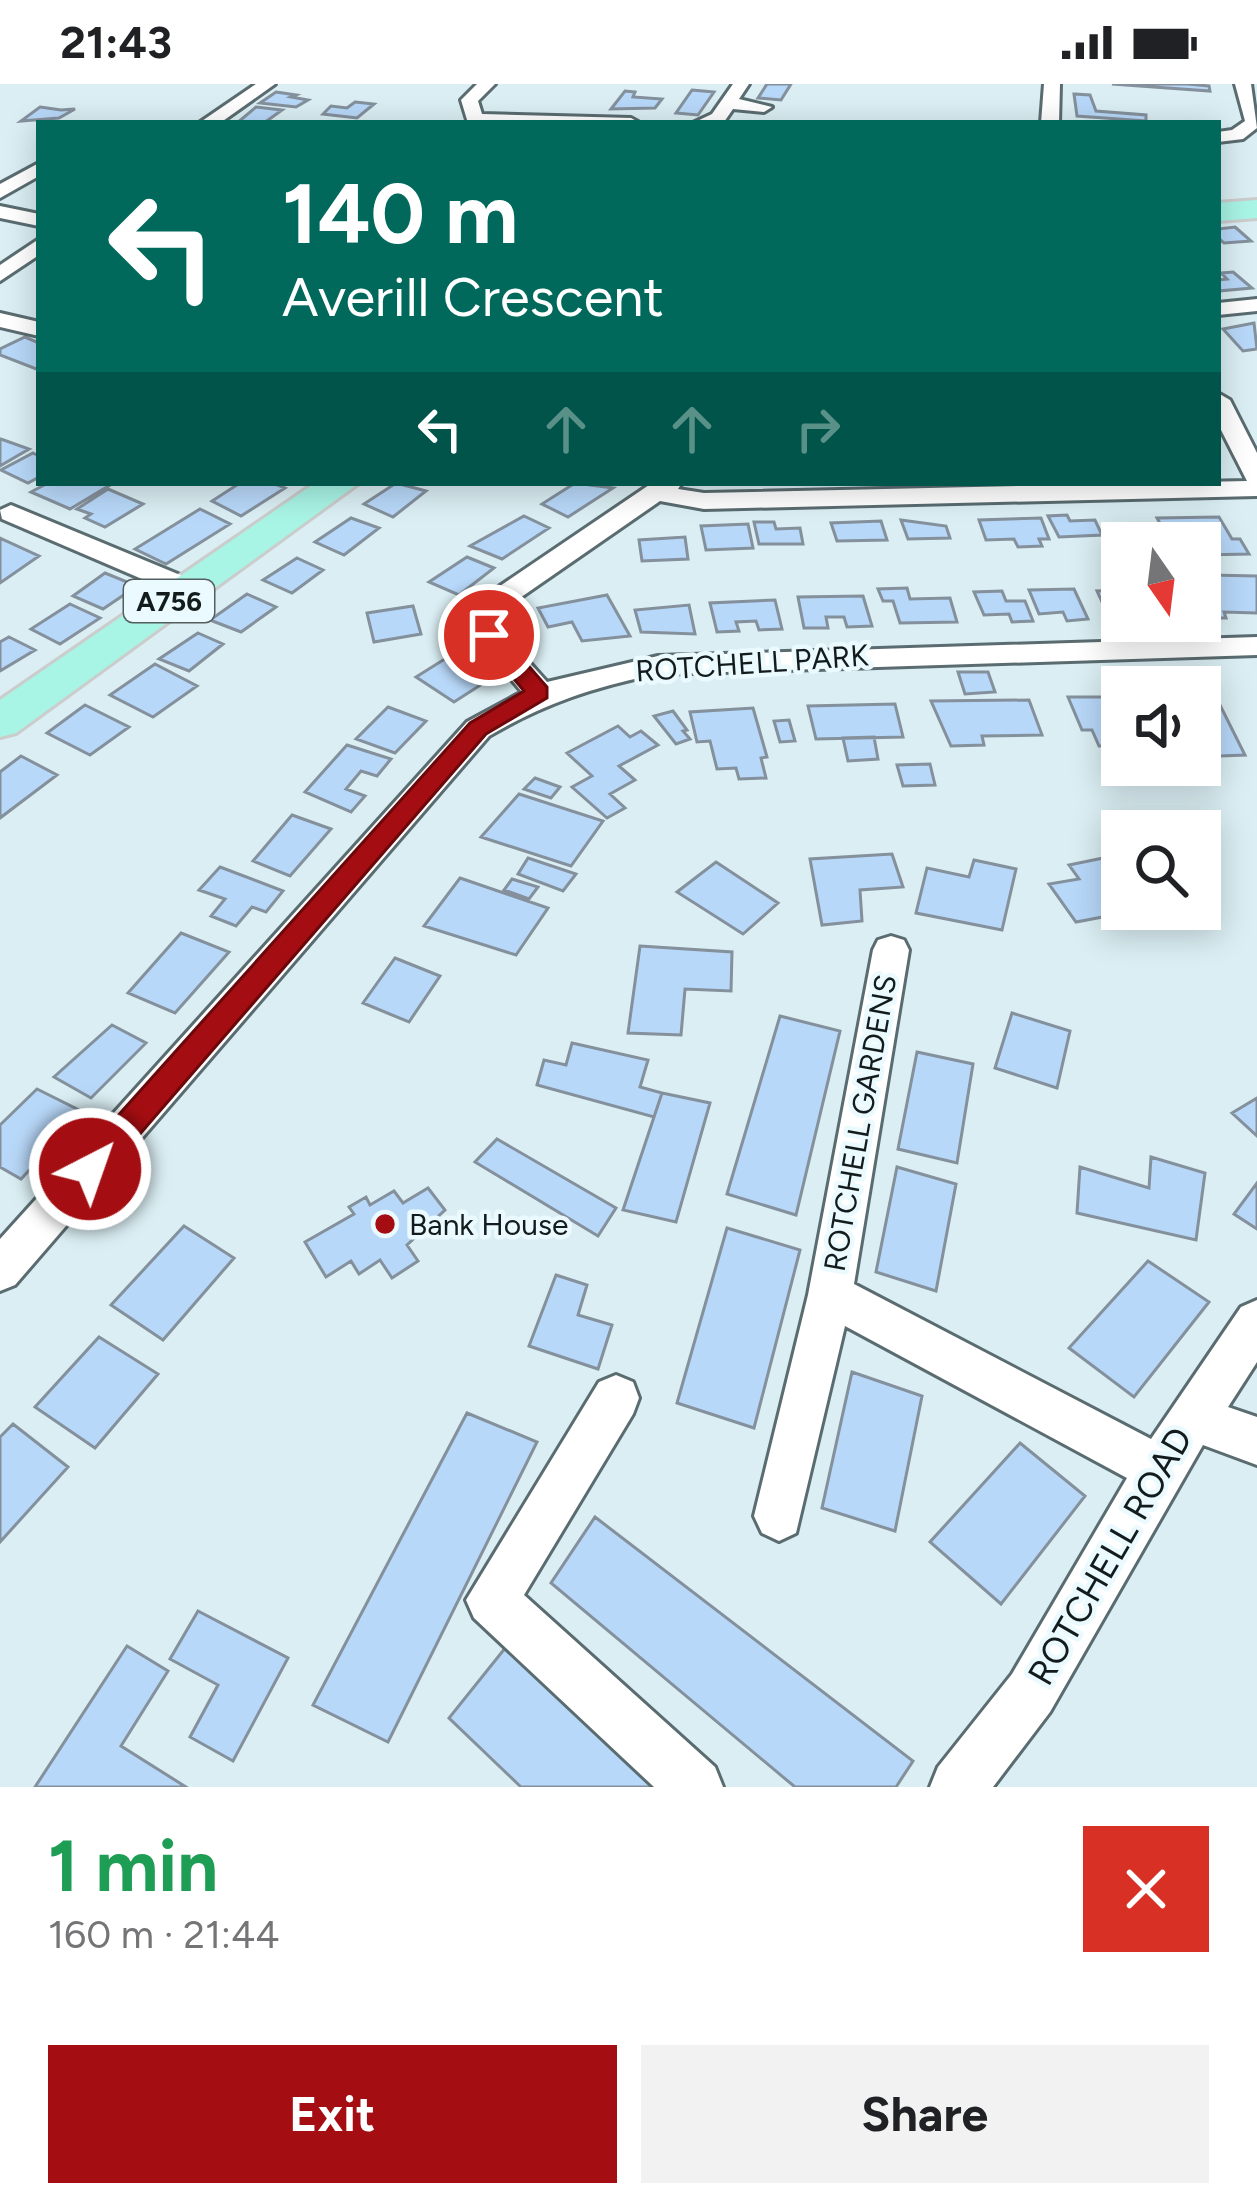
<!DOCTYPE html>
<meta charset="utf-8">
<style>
body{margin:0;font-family:Figtree,sans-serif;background:#f2f2f2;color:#202124;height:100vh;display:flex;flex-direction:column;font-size:45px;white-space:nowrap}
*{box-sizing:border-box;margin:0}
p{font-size:39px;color:#757577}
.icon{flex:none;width:66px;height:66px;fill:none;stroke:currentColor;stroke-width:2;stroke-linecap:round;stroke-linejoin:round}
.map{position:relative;height:1703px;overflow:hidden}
.sheet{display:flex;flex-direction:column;background:#fff;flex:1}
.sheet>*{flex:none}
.guide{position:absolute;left:36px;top:36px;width:1185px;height:366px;border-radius:0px;box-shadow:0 6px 30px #0003;background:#00695c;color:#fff;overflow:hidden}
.needle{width:78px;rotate:166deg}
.buttons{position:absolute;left:1101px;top:438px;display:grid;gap:24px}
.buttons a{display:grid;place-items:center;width:120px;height:120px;border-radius:0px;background:#fff;box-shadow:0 6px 30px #0003;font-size:60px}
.pin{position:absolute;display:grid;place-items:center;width:102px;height:102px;color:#fff;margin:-51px;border:6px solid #fff;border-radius:50%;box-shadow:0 3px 12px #0007}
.me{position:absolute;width:132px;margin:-66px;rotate:41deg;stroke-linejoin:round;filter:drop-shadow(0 0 9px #0008)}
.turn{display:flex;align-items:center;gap:42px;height:252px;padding:0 48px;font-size:54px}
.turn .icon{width:156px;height:156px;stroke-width:2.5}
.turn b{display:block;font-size:84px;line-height:102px}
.lanes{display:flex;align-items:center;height:114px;padding:0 48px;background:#0003;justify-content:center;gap:60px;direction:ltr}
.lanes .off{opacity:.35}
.round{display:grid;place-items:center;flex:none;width:126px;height:126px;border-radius:0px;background:#f2f2f2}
.overview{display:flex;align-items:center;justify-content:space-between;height:204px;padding:0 48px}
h1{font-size:72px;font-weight:700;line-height:90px;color:#1e9e55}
.action{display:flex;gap:24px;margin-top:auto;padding:24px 48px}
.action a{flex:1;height:138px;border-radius:0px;background:#a40d11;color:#fff;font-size:48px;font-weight:700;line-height:138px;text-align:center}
.action a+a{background:#f2f2f2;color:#202124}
.status{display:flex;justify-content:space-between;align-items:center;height:84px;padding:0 60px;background:#fff;direction:ltr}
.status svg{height:33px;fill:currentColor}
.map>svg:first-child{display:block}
.building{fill:#b8d8f9;stroke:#84909c;stroke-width:3}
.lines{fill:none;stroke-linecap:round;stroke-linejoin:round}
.minor-casing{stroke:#5a6c70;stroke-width:6}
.primary-casing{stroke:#cbcdcd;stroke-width:6}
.minor{fill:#fff;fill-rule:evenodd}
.primary{fill:#a8f4e5;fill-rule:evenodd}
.route{fill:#a40d11;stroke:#6b080b;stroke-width:3}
.poi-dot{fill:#a40d11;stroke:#eafafe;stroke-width:4.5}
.labels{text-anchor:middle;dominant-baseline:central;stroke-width:9;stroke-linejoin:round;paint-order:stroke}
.shield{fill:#eafafe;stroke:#545e60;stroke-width:3}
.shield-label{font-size:27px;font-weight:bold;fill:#131b1c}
.street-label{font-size:30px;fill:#131b1c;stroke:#eafafe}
.poi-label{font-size:30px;fill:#131b1c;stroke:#eafafe;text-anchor:start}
.near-street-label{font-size:36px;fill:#131b1c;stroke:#eafafe}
</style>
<div class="status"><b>21:43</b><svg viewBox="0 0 49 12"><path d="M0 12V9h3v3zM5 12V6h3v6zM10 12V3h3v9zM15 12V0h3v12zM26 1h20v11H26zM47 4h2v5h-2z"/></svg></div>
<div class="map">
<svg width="1257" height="1703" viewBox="0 0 1257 1703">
<rect width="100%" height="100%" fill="#daeef3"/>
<path class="building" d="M 767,0 L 791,0 L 781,16 L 758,14 Z
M 1112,0 L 1187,0 L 1209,2 L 1210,7 Z
M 692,6 L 714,8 L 698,31 L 676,29 Z
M 625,7 L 635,8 L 633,13 L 662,15 L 655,24 L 611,25 Z
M 276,8 L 296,11 L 291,13 L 308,16 L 296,23 L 260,19 Z
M 1074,10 L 1090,11 L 1096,27 L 1146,31 L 1146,37 L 1077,32 Z
M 355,18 L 374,20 L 357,34 L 323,30 L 331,22 L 347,24 Z
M 40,23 L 61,26 L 75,25 L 59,34 L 21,37 Z
M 256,23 L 282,26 L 264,39 L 237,39 Z
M 1235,143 L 1251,157 L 1224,159 L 1218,154 L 1218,145 Z
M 1233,188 L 1252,204 L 1218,207 L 1218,196 L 1227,195 L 1221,189 Z
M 1254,239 L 1257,265 L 1243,267 L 1223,245 Z
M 25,253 L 39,259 L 39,286 L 0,271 L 0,265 Z
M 0,355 L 1,355 L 29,365 L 0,382 Z
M 33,369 L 39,372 L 39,393 L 28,399 L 1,386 Z
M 48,399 L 106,399 L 110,401 L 70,425 L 31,408 Z
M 240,399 L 273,399 L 285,404 L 241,432 L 212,417 Z
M 396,399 L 426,407 L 393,433 L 364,420 Z
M 575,399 L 613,404 L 568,433 L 542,420 Z
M 108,405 L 143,420 L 105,443 L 85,434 L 91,430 L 77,425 Z
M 200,425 L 230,440 L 166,480 L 135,465 Z
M 1067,431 L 1070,437 L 1095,436 L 1102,451 L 1059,453 L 1048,432 Z
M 524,432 L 549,444 L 502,475 L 470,462 Z
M 1219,433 L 1232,455 L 1240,455 L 1249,470 L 1201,471 L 1200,459 L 1169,456 L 1157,434 Z
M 351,434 L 379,444 L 344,471 L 315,458 Z
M 1041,434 L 1049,455 L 1039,455 L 1042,462 L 1018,463 L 1014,455 L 986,456 L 979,436 Z
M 901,436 L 946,442 L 950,454 L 908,455 Z
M 881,437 L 887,456 L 837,457 L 831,439 Z
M 754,438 L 774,438 L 776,445 L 800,444 L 803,460 L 759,460 Z
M 748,440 L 753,464 L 706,466 L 701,442 Z
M 685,453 L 688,475 L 642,477 L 639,456 Z
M 0,454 L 39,472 L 0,499 Z
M 467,473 L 494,484 L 459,511 L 429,498 Z
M 297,474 L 323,486 L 292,509 L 263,496 Z
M 105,489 L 137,502 L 103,525 L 73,512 Z
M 1209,491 L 1257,492 L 1257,529 L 1224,528 L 1226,534 L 1201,534 L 1200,503 L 1215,503 Z
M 907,504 L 910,515 L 950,514 L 957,538 L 900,539 L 893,517 L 883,517 L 878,505 Z
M 1074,505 L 1088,535 L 1067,537 L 1063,528 L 1039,530 L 1029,506 Z
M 1122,506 L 1122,530 L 1108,531 L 1097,507 Z
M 1002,507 L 1006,517 L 1025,517 L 1033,537 L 1012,538 L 1009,530 L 984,531 L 974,508 Z
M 247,510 L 276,523 L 241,548 L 210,536 Z
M 607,511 L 630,552 L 582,557 L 572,538 L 548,543 L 538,524 Z
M 863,512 L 872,542 L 847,543 L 844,533 L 826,533 L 828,544 L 804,544 L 798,513 Z
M 775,516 L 782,545 L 759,546 L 756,537 L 736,538 L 739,547 L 717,548 L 710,519 Z
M 70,520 L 100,534 L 60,560 L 31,545 Z
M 689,521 L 695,550 L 641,548 L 635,526 Z
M 413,522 L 421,550 L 374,558 L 367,529 Z
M 198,549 L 223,560 L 189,587 L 159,575 Z
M 9,553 L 35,566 L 0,587 L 0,558 Z
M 456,568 L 493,593 L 454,618 L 416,593 Z
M 155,580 L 197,602 L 153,633 L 110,611 Z
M 958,588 L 988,588 L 995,608 L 965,610 Z
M 1200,609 L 1214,609 L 1245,671 L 1220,672 L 1210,651 L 1200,651 Z
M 1068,613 L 1122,613 L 1122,662 L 1099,662 L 1092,646 L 1082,646 Z
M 1029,616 L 1042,651 L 982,652 L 984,661 L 951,662 L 931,617 Z
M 895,620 L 903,653 L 816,655 L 808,622 Z
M 85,621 L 129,643 L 90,671 L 47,649 Z
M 388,623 L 426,637 L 395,669 L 356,655 Z
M 753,624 L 767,673 L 761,674 L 766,694 L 739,695 L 736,684 L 717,685 L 710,657 L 697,658 L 690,628 Z
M 673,627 L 687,646 L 683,647 L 690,655 L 676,660 L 654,632 Z
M 789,636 L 795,657 L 780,658 L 774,637 Z
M 618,642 L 630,653 L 641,647 L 658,661 L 619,682 L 635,696 L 610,710 L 625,724 L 607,734 L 572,703 L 592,692 L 567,669 Z
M 874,653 L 878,675 L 848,677 L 843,654 Z
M 347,661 L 391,675 L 377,692 L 361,687 L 346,705 L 365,712 L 351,728 L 305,708 Z
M 21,672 L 57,691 L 0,734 L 0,688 Z
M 1200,676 L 1213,694 L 1185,695 L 1178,681 L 1200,681 Z
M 930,680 L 935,701 L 903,702 L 897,681 Z
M 535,694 L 560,703 L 551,714 L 524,705 Z
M 519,710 L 603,737 L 571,782 L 481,753 Z
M 292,731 L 331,745 L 290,792 L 253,777 Z
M 892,770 L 903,803 L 860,806 L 862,837 L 822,841 L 810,775 Z
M 1113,772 L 1122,785 L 1122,825 L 1145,825 L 1076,838 L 1049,800 L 1079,795 L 1069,781 Z
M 528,774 L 576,790 L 563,807 L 518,790 Z
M 974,776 L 1016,785 L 1002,846 L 916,829 L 927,784 L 969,793 Z
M 716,778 L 778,819 L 743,850 L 677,808 Z
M 220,783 L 283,807 L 266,828 L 252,823 L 236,842 L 211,832 L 225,815 L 199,806 Z
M 460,794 L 548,824 L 516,871 L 424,842 Z
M 512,795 L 538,803 L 529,815 L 504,806 Z
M 181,849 L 229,868 L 175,929 L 128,909 Z
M 640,862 L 732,868 L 731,907 L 685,905 L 681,951 L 628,949 Z
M 395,874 L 440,892 L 409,938 L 363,919 Z
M 1012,929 L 1070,947 L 1057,1004 L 995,984 Z
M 780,932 L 840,947 L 796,1131 L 727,1110 Z
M 112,941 L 146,959 L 91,1014 L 54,993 Z
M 572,959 L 648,976 L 640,1003 L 662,1009 L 654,1033 L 537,1001 L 544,976 L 566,981 Z
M 917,968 L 973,980 L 957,1079 L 898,1065 Z
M 37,1005 L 83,1028 L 21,1095 L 0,1083 L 0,1041 Z
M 662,1009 L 710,1019 L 676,1138 L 623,1126 Z
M 1257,1014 L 1257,1052 L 1232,1029 Z
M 497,1055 L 616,1124 L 598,1152 L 475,1078 Z
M 1151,1073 L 1205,1089 L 1196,1156 L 1077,1129 L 1080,1083 L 1149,1104 Z
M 897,1083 L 956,1100 L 936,1207 L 876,1188 Z
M 1257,1099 L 1257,1145 L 1234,1130 Z
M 428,1104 L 445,1126 L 407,1161 L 418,1177 L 392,1194 L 380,1176 L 359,1190 L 351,1177 L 326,1193 L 305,1158 L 354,1130 L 349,1123 L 366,1113 L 370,1121 L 394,1107 L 403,1119 Z
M 184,1142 L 234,1174 L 163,1256 L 111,1221 Z
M 727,1144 L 800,1166 L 754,1344 L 677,1319 Z
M 1148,1177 L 1209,1218 L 1134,1313 L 1069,1264 Z
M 556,1191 L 587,1201 L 578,1231 L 612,1241 L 598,1285 L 529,1262 Z
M 99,1253 L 158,1290 L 95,1364 L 35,1323 Z
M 852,1288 L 922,1312 L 895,1447 L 822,1424 Z
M 467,1329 L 537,1358 L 388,1658 L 313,1621 Z
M 13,1340 L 68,1383 L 0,1458 L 0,1353 Z
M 1020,1359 L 1085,1412 L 1001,1520 L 930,1458 Z
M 595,1433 L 913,1677 L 896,1703 L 795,1703 L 551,1499 Z
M 198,1527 L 288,1574 L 233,1677 L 190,1653 L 218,1601 L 170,1575 Z
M 127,1562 L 168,1587 L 121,1662 L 186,1703 L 35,1703 Z
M 506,1563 L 654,1703 L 521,1703 L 449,1634 Z"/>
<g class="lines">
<g class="minor-casing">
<path id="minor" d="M 256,0 L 275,0 L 220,39 L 199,39 Z
M 477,0 L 495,0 L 478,17 L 482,30 L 631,34 L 640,39 L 468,39 L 461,16 Z
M 733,0 L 749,0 L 739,15 L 772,23 L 764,28 L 733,25 L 724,38 L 693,39 L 712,30 Z
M 1044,0 L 1060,0 L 1059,39 L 1041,39 Z
M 1235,0 L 1251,0 L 1257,44 L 1243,55 L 1218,58 L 1218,48 L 1232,46 L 1245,37 Z
M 39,79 L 39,92 L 0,114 L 0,100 Z
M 0,122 L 39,130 L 39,142 L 0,134 Z
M 39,155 L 39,171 L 0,197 L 0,181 Z
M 1257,215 L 1257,227 L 1218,231 L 1218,219 Z
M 0,229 L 39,238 L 39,252 L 0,243 Z
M 1218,309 L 1230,316 L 1257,369 L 1257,412 L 704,425 L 660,417 L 517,516 L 503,531 L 503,549 L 547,598 L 658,572 L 1257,553 L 1257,571 L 658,590 C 596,602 543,620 489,652 L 15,1201 L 0,1207 L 0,1155 L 467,638 L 522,608 L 474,551 L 475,529 L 497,504 L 652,399 L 682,399 L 678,405 L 704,409 L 1247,397 L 1218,340 Z
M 11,421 L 197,498 L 201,504 L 187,512 L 177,510 L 2,435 L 0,426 Z
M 891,852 L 904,856 L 909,866 L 854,1200 L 1151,1355 L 1241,1223 L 1257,1216 L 1257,1278 L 1228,1323 L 1257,1333 L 1257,1381 L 1203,1361 L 1050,1628 L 993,1703 L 930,1703 L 938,1683 L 1012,1590 L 1127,1394 L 845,1242 L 796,1449 L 779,1457 L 762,1449 L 754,1432 L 808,1211 L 873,866 L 878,856 Z
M 616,1291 L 633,1298 L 639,1314 L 633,1330 L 524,1511 L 715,1683 L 723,1703 L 654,1703 L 474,1534 L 466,1516 L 599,1298 Z"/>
</g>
<g class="primary-casing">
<path id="primary" d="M 1257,116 L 1257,134 L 1218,137 L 1218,119 Z
M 315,399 L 359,399 L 16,649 L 0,653 L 0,616 Z"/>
</g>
<use href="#minor" class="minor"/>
<use href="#primary" class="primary"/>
</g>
<path class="route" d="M 489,544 L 497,546 L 547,603 L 547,614 L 486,650 L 101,1095 L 90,1099 L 79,1095 L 74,1085 L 79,1075 L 470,639 L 524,607 L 478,551 Z"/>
<circle class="poi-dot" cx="385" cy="1140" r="12"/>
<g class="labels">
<rect class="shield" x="124" y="496" width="90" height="42" rx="9"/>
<g class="shield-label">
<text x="169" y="517">A756</text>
</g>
<g class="street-label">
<text transform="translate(752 579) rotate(-4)">ROTCHELL PARK</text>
<text transform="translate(860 1039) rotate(-80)">ROTCHELL GARDENS</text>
</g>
<g class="poi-label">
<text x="409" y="1140">Bank House</text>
</g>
<g class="near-street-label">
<text transform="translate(1110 1472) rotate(-60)">ROTCHELL ROAD</text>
</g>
</g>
</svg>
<div class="buttons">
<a><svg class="needle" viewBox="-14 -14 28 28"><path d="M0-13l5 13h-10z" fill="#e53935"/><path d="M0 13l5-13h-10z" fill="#757577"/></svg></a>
<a><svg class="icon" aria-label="sound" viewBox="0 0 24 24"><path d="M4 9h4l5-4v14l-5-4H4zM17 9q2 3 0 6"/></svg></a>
<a><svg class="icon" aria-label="search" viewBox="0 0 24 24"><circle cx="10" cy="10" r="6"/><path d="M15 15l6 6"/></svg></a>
</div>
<div class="pin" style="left:489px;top:551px;background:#d93025"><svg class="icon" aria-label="arrive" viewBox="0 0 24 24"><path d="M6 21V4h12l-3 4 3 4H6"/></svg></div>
<svg class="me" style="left:90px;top:1085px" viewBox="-20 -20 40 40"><circle r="17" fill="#a40d11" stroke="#fff" stroke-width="3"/><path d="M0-11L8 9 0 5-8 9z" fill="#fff"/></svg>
<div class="guide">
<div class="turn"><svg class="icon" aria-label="left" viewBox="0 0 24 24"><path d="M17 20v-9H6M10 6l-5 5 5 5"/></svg><div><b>140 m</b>Averill Crescent</div></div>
<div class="lanes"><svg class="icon" aria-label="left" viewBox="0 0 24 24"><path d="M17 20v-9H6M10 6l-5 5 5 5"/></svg><svg class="icon off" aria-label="ahead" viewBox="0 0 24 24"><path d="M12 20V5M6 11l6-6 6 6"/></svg><svg class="icon off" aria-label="ahead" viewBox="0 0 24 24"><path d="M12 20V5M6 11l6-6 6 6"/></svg><svg class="icon off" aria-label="right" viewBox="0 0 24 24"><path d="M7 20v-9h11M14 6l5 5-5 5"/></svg></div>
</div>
</div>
<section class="sheet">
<div class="overview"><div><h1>1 min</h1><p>160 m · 21:44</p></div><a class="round" style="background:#d93025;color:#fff"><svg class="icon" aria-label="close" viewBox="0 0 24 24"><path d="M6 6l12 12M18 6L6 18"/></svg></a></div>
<div class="action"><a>Exit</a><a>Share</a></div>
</section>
